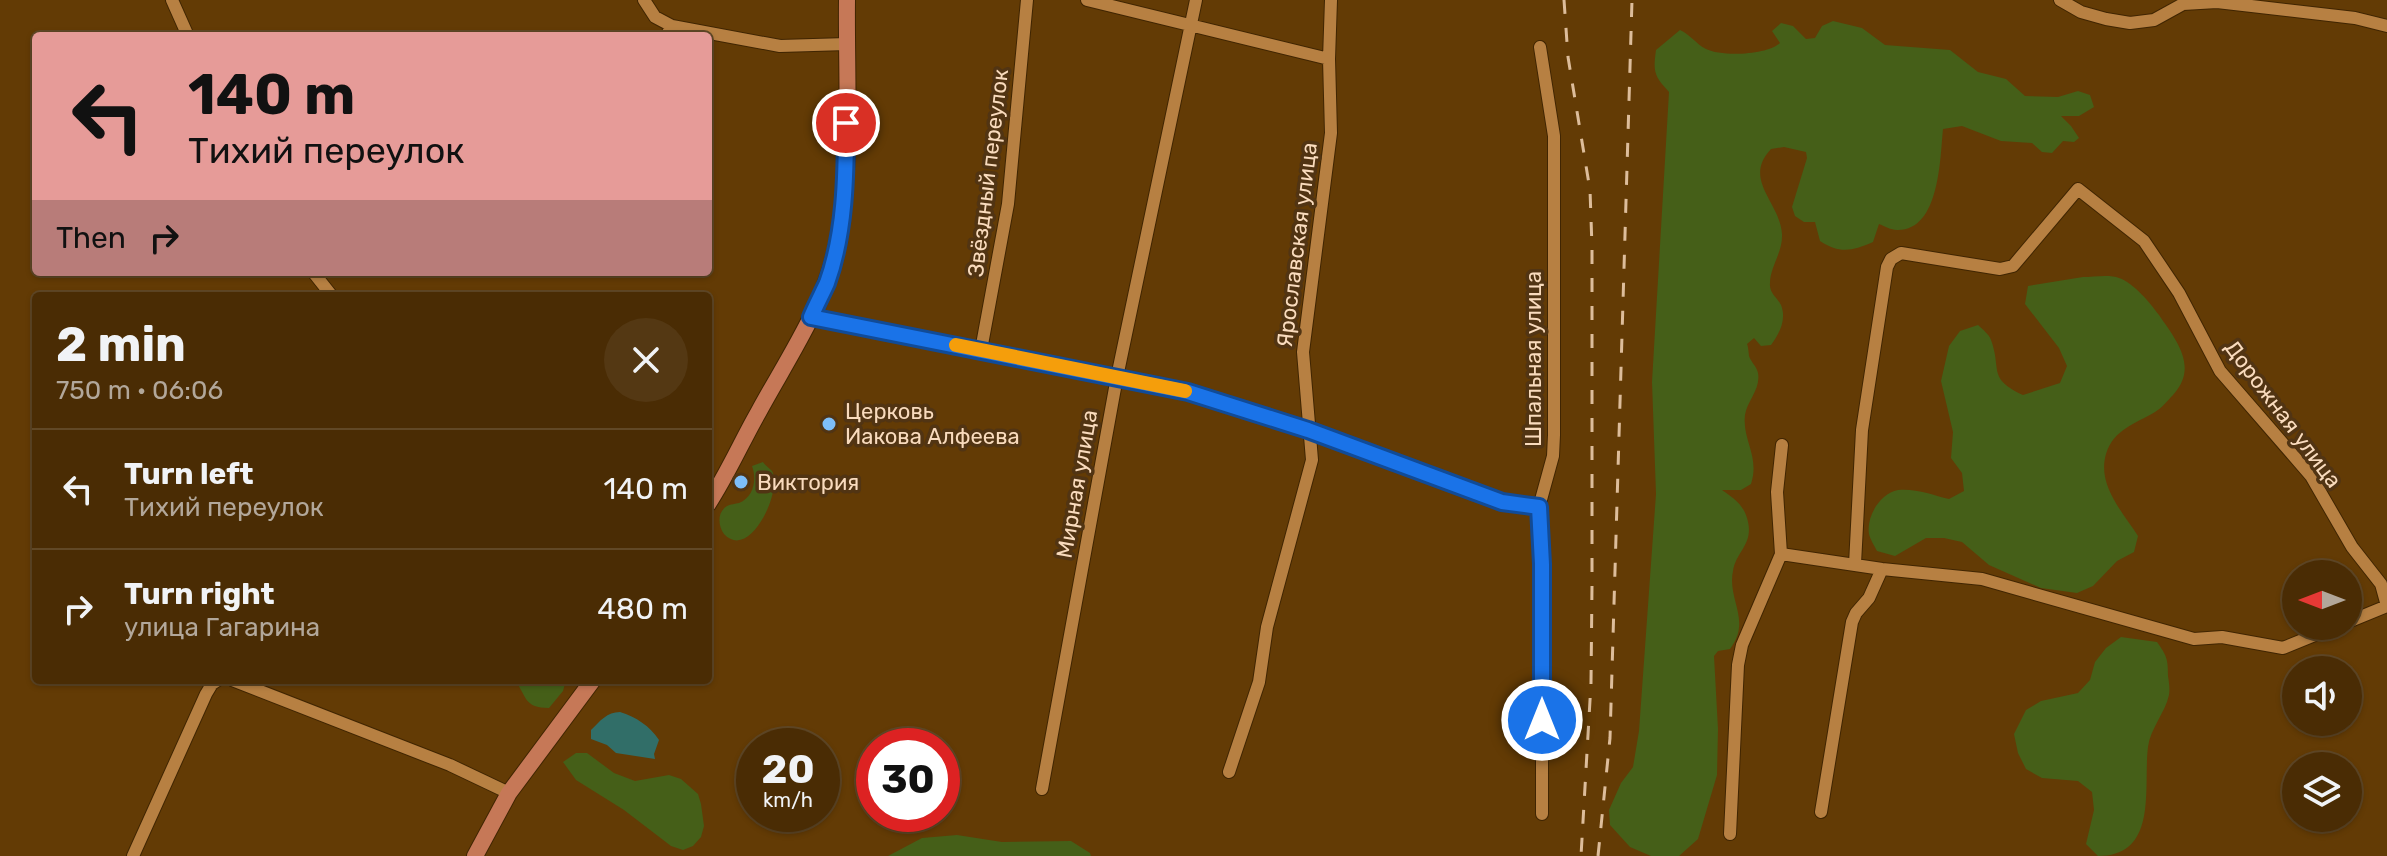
<!DOCTYPE html>
<meta charset="utf-8">
<style>
body{margin:0;font-family:Rubik,sans-serif;background:#543813;color:#f1f3f6;height:100vh;display:flex;flex-direction:column;font-size:30px;white-space:nowrap}
*{box-sizing:border-box;margin:0}
p{font-size:26px;color:#b2a79a}
.icon{flex:none;width:44px;height:44px;fill:none;stroke:currentColor;stroke-width:2;stroke-linecap:round;stroke-linejoin:round}
.map{position:relative;flex:1;overflow:hidden}
.details{position:absolute;left:32px;top:292px;width:680px;height:392px;display:flex;flex-direction:column;background:#4a2c04;border-radius:8px;box-shadow:0 2px 6px #0004,0 0 0 2px #614826}
.details>*{flex:none}
.top-card{position:absolute;left:32px;top:32px;width:680px;height:244px;border-radius:8px;box-shadow:0 2px 6px #0004,0 0 0 2px #614826;background:#e69b98;color:#111;overflow:hidden}
.needle{width:52px;rotate:270deg}
.controls{position:absolute;left:2282px;top:560px;display:grid;gap:16px}
.controls a{display:grid;place-items:center;width:80px;height:80px;border-radius:50%;background:#4a2c04;box-shadow:0 2px 6px #0004,0 0 0 2px #614826;font-size:40px}
.speed{position:absolute;left:736px;top:728px;display:flex;gap:16px;font-size:40px;font-weight:700;text-align:center}
.speed>*{display:grid;place-content:center;width:104px;height:104px;border-radius:50%;background:#4a2c04;box-shadow:0 2px 6px #0004,0 0 0 2px #614826;line-height:1}
.speed small{font-size:20px;font-weight:400}
.speed .limit{border:12px solid #d22;background:#fff;color:#111}
.pin{position:absolute;display:grid;place-items:center;width:68px;height:68px;color:#fff;margin:-34px;border:4px solid #fff;border-radius:50%;box-shadow:0 2px 8px #0007}
.me{position:absolute;width:88px;margin:-44px;rotate:0deg;stroke-linejoin:round;filter:drop-shadow(0 0 6px #0008)}
.turn{display:flex;align-items:center;gap:28px;height:168px;padding:0 24px;font-size:36px}
.turn .icon{width:104px;height:104px;stroke-width:2.5}
.turn b{display:block;font-size:56px;line-height:68px}
.then{display:flex;align-items:center;height:76px;padding:0 24px;background:#0003;gap:16px;font-size:30px}
.round{display:grid;place-items:center;flex:none;width:84px;height:84px;border-radius:42px;background:#543813}
.head{display:flex;align-items:center;justify-content:space-between;height:136px;padding:0 24px}
h1{font-size:48px;font-weight:700;line-height:60px}
ul{padding:0;list-style:none}
li{display:flex;align-items:center;gap:24px;height:120px;padding:0 24px;border-top:2px solid #614826}
li div{flex:1}
li b{display:block;font-size:30px}
li em{font-style:normal}
.map>svg:first-child{display:block}
.green{fill:#455f18}
.water{fill:#316e68}
.lines{fill:none;stroke-linecap:round;stroke-linejoin:round}
.minor-casing{stroke:#402502;stroke-width:14}
.secondary-casing{stroke:#402502;stroke-width:18}
.minor{stroke:#b78042;stroke-width:12}
.secondary{stroke:#c67857;stroke-width:16}
.rail{stroke:#ddbd9b;stroke-width:3;stroke-dasharray:14 14;stroke-linecap:butt}
.route-casing{stroke:#114b97;stroke-width:20}
.route{stroke:#1a73e8;stroke-width:14}
.slow{stroke:#f59e0b;stroke-width:14}
.poi-dot{fill:#7dbef9;stroke:#513413;stroke-width:3}
.labels{text-anchor:middle;dominant-baseline:central;stroke-width:7;stroke-linejoin:round;paint-order:stroke}
.street-label{font-size:22px;fill:#f9dbbd;stroke:#513413}
.poi-label{font-size:22px;fill:#f9dbbd;stroke:#513413;text-anchor:start}
</style>
<div class="map">
<svg width="2387" height="856" viewBox="0 0 2387 856">
<rect width="100%" height="100%" fill="#633b05"/>
<path class="green" d="M 1833,21 L 1862,28 L 1885,45 L 1950,50 L 1978,72 L 2006,79 L 2025,96 L 2058,97 L 2078,91 L 2090,95 L 2094,107 L 2079,116 L 2061,116 L 2071,126 L 2079,138 L 2074,142 L 2063,141 L 2052,153 L 2042,152 L 2032,143 L 2001,141 L 1962,126 L 1943,129 C 1940,158 1940,231 1897,230 C 1891,230 1884,226 1879,224 L 1873,242 C 1852,251 1840,254 1820,241 L 1815,222 L 1804,222 L 1795,216 L 1792,207 L 1807,158 L 1806,152 L 1784,147 L 1771,149 C 1742,180 1780,202 1782,234 C 1783,252 1770,267 1770,283 C 1769,293 1777,297 1781,305 C 1787,320 1779,334 1771,345 L 1761,346 L 1754,338 L 1747,344 C 1748,345 1749,355 1749,356 C 1751,362 1757,367 1758,373 C 1761,389 1747,401 1745,415 C 1742,440 1760,456 1751,484 L 1741,490 L 1722,490 C 1733,498 1743,504 1747,518 C 1755,544 1736,551 1733,571 C 1727,600 1752,620 1730,649 L 1718,651 L 1714,656 L 1718,729 L 1717,775 L 1698,839 L 1679,856 L 1651,856 L 1630,847 L 1610,825 L 1609,810 L 1621,783 L 1633,767 L 1639,731 L 1656,494 L 1652,382 L 1669,92 C 1654,76 1653,72 1656,50 L 1680,30 C 1691,35 1696,44 1706,49 C 1722,57 1767,55 1780,43 L 1772,31 L 1781,23 L 1793,26 L 1806,39 L 1815,38 L 1822,26 Z
M 2083,277 C 2093,277 2110,274 2119,278 C 2134,283 2150,303 2159,315 C 2176,340 2199,367 2173,395 C 2167,401 2162,408 2155,412 C 2135,424 2114,429 2106,454 C 2097,485 2122,511 2138,536 L 2134,552 L 2117,561 L 2093,586 L 2077,593 L 2041,588 L 1989,565 L 1962,542 L 1944,538 L 1926,538 L 1895,556 L 1877,551 C 1875,547 1870,539 1869,534 C 1866,517 1880,493 1898,490 C 1915,488 1933,495 1949,499 L 1964,491 L 1962,473 L 1951,458 L 1953,432 L 1941,381 L 1949,346 L 1960,331 L 1978,325 C 1983,330 1989,334 1991,340 C 2002,370 1987,378 2023,395 L 2060,383 L 2067,366 L 2059,348 L 2025,304 L 2028,286 Z
M 763,462 C 764,464 770,469 772,471 C 783,490 750,562 724,534 C 718,526 717,512 727,506 C 731,504 735,504 739,503 C 754,497 757,479 752,466 Z
M 2121,637 L 2157,642 C 2167,656 2168,659 2168,676 C 2169,682 2170,689 2169,695 C 2165,713 2150,729 2148,747 C 2143,787 2159,856 2098,856 L 2086,844 L 2094,810 L 2092,792 L 2078,781 L 2042,778 L 2026,769 L 2018,753 L 2014,734 L 2026,710 L 2041,701 L 2078,693 L 2090,680 L 2095,662 L 2106,648 Z
M 515,680 L 566,680 L 563,691 L 549,708 C 524,708 527,697 515,680 Z
M 576,753 L 587,753 L 614,773 L 635,781 L 669,775 L 681,779 L 698,794 L 701,804 L 704,826 L 701,837 L 693,846 L 683,850 L 671,846 L 624,810 L 576,780 L 563,762 Z
M 957,835 L 1002,842 L 1071,841 L 1090,853 L 1091,856 L 888,856 L 922,838 Z"/>
<path class="water" d="M 620,712 C 636,717 650,726 659,740 L 654,754 L 655,759 L 616,753 L 607,745 L 591,739 L 591,730 C 600,721 607,712 620,712 Z"/>
<g class="lines">
<g class="minor-casing">
<path id="minor" d="M 172,0 L 188,36
M 644,0 L 655,17 L 672,26 L 666,36
M 1087,0 L 1329,59
M 2060,0 L 2081,12 L 2106,19 L 2130,23 L 2154,20 L 2183,4 L 2217,2 L 2355,18 L 2387,26
M 672,26 L 780,46 L 847,44
M 1540,47 L 1554,136 L 1554,435 L 1553,456 L 1539,507 L 1542,564 L 1542,814
M 313,272 L 332,296
M 811,317 L 1188,392 L 1308,430 L 1502,502 L 1539,507
M 981,350 L 1008,204 L 1027,0
M 1781,554 L 1882,569 L 1982,579 L 2194,639 L 2222,637 L 2283,648 L 2337,626
M 1855,564 L 1862,430 L 1887,267 L 1891,259 L 1901,253 L 2000,269 L 2013,266 L 2078,189 L 2144,241 L 2179,293 L 2220,371 L 2311,476 L 2352,547 L 2381,584 L 2387,606
M 2348,622 L 2387,606
M 232,680 L 450,765 L 509,793
M 1229,772 L 1259,682 L 1267,627 L 1312,460 L 1303,352 L 1331,133 L 1329,59 L 1331,0
M 1042,789 L 1117,377 L 1196,0
M 1821,812 L 1852,622 L 1856,613 L 1869,598 L 1882,569
M 1730,834 L 1738,665 L 1742,645 L 1781,554 L 1777,492 L 1782,445
M 133,856 L 206,694 L 212,684 L 218,680"/>
</g>
<g class="secondary-casing">
<path id="secondary" d="M 708,504 C 727,475 741,443 758,413 C 786,361 823,308 836,249 C 853,172 846,79 847,0
M 475,856 L 509,793 L 593,680"/>
</g>
<use href="#minor" class="minor"/>
<use href="#secondary" class="secondary"/>
<path class="rail" d="M 1564,0 L 1568,57 L 1590,190 L 1592,247 L 1592,586 L 1591,683 L 1581,856
M 1598,856 L 1610,738 L 1632,0"/>
</g>
<g class="lines">
<g class="route-casing">
<path id="route" d="M 846,123 C 846,176 845,233 827,283 C 822,294 816,305 811,317 L 1188,392 L 1308,430 L 1502,502 L 1539,507 L 1542,564 L 1542,720"/>
</g>
<use href="#route" class="route"/>
<path class="slow" d="M 956,345 L 1185,391"/>
</g>
<g class="poi-dot">
<circle cx="829" cy="424" r="8"/>
<circle cx="741" cy="482" r="8"/>
</g>
<g class="labels">
<g class="street-label">
<text transform="translate(988 173) rotate(-83)">Звёздный переулок</text>
<text transform="translate(1297 245) rotate(-83)">Ярославская улица</text>
<text transform="translate(1533 359) rotate(-90)">Шпальная улица</text>
<text transform="translate(2283 414) rotate(53)">Дорожная улица</text>
<text transform="translate(1077 484) rotate(-80)">Мирная улица</text>
</g>
<g class="poi-label">
<text x="845" y="411">Церковь<tspan x="845" dy="25">Иакова Алфеева</tspan></text>
<text x="757" y="482">Виктория</text>
</g>
</g>
</svg>
<div class="controls">
<a><svg class="needle" viewBox="-14 -14 28 28"><path d="M0-13l5 13h-10z" fill="#e53935"/><path d="M0 13l5-13h-10z" fill="#b2a79a"/></svg></a>
<a><svg class="icon" aria-label="sound" viewBox="0 0 24 24"><path d="M4 9h4l5-4v14l-5-4H4zM17 9q2 3 0 6"/></svg></a>
<a><svg class="icon" aria-label="layers" viewBox="0 0 24 24"><path d="M12 4l9 5-9 5-9-5zM3 14l9 5 9-5"/></svg></a>
</div>
<div class="speed"><div>20<small>km/h</small></div><div class="limit">30</div></div>
<div class="pin" style="left:846px;top:123px;background:#d93025"><svg class="icon" aria-label="arrive" viewBox="0 0 24 24"><path d="M6 21V4h12l-3 4 3 4H6"/></svg></div>
<svg class="me" style="left:1542px;top:720px" viewBox="-20 -20 40 40"><circle r="17" fill="#1a73e8" stroke="#fff" stroke-width="3"/><path d="M0-11L8 9 0 5-8 9z" fill="#fff"/></svg>
<div class="top-card">
<div class="turn"><svg class="icon" aria-label="left" viewBox="0 0 24 24"><path d="M17 20v-9H6M10 6l-5 5 5 5"/></svg><div><b>140 m</b>Тихий переулок</div></div>
<div class="then">Then<svg class="icon" aria-label="right" viewBox="0 0 24 24"><path d="M7 20v-9h11M14 6l5 5-5 5"/></svg></div>
</div>
<section class="details">
<div class="head"><div><h1>2 min</h1><p>750 m · 06:06</p></div><a class="round"><svg class="icon" aria-label="close" viewBox="0 0 24 24"><path d="M6 6l12 12M18 6L6 18"/></svg></a></div>
<ul>
<li><svg class="icon" aria-label="left" viewBox="0 0 24 24"><path d="M17 20v-9H6M10 6l-5 5 5 5"/></svg><div><b>Turn left</b><p>Тихий переулок</p></div><em>140 m</em></li>
<li><svg class="icon" aria-label="right" viewBox="0 0 24 24"><path d="M7 20v-9h11M14 6l5 5-5 5"/></svg><div><b>Turn right</b><p>улица Гагарина</p></div><em>480 m</em></li>
</ul>
</section>
</div>
